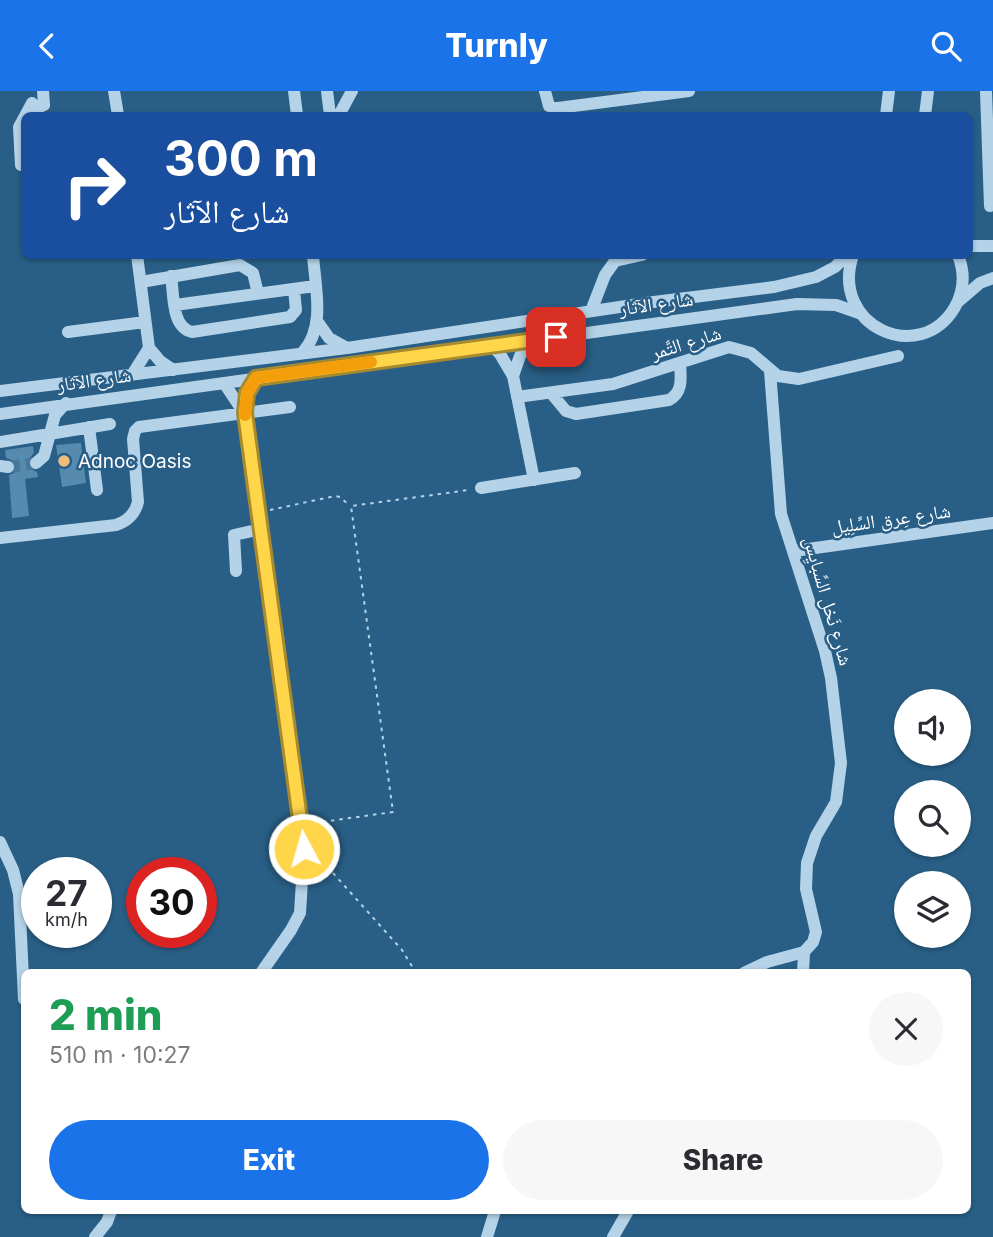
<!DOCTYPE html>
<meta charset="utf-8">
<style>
body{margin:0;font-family:Inter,"Noto Naskh Arabic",sans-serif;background:#f7f7f7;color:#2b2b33;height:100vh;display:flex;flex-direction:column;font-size:26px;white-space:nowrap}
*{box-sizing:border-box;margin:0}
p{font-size:23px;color:#7c7c81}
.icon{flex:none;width:38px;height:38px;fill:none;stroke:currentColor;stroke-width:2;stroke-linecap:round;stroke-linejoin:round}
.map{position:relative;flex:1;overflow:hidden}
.side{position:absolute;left:21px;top:878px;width:950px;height:245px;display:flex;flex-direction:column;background:#fff;border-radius:10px;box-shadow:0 2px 5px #0004}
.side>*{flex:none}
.hud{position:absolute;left:21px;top:21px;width:952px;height:147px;border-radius:10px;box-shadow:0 2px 5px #0004;background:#1a4fa0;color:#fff;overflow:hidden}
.fabs{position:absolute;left:894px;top:598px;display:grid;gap:14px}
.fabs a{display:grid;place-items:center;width:77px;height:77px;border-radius:50%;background:#fff;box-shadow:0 2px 5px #0004;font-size:35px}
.speed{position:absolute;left:21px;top:766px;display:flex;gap:14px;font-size:35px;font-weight:700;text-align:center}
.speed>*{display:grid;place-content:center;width:91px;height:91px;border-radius:50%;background:#fff;box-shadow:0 2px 5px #0004;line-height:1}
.speed small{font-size:18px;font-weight:400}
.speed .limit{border:10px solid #d22;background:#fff;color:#111}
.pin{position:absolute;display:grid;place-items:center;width:60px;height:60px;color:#fff;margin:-30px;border-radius:14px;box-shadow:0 4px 10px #0006}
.me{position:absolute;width:77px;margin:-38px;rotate:354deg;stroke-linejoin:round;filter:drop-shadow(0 0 5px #0008)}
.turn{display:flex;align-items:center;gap:24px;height:147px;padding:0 28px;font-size:32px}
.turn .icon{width:91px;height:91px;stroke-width:2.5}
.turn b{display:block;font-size:49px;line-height:60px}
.round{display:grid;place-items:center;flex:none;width:74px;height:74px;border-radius:37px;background:#f7f7f7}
.summary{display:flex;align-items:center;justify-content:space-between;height:119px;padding:0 28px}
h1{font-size:42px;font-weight:800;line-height:52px;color:#1e9e55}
.primary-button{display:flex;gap:14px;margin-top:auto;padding:14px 28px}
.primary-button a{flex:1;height:80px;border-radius:42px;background:#1a73e8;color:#fff;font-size:28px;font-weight:800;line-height:80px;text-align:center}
.primary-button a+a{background:#f7f7f7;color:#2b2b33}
header{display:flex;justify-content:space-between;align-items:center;height:91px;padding:0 28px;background:#1a73e8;color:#fff;font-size:32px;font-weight:800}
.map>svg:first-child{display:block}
.building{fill:#568aaf}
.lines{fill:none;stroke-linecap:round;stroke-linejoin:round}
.minor-tunnel{stroke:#497798;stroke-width:12;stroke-dasharray:12 6;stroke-linecap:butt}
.path{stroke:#b4d3e8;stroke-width:2;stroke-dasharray:3.5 5;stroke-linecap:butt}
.minor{stroke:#b4d3e8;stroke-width:12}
.route-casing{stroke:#a68a30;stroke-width:18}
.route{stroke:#ffd54a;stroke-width:12}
.slow{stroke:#f59e0b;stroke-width:12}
.poi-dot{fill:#efbd7b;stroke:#295f86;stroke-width:2.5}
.labels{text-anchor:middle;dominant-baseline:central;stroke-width:5;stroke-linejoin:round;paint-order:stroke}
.street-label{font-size:19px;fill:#fff;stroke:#295f86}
.poi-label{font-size:19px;fill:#fff;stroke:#295f86;text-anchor:start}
</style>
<header><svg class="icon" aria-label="back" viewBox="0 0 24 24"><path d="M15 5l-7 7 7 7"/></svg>Turnly<svg class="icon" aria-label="search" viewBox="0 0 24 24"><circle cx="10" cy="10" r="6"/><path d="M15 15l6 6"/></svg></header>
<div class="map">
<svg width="993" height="1146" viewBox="0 0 993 1146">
<rect width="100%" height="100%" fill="#295f86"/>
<path class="building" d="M 81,352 L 86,392 L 62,396 L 56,354 Z
M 33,355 L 34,362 L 28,369 L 27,373 L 30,378 L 37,381 L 38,386 L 25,388 L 29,425 L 12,427 L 9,384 L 14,382 L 17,376 L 14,370 L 6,367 L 5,359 Z"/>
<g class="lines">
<path class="minor-tunnel" d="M 8,376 L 36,372"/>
<path class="path" d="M 270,419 L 335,405 L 340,406 L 350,415
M 314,732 L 393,721 L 351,415 L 469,399
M 316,763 L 402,859 L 416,882"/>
<path class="minor" d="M 114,0 L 118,24
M 294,0 L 297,24
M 327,0 L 330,24
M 545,0 L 549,15 L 558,17 L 689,0
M 986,0 L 990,115
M 32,12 L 38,17 L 44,14 L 43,0
M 339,24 L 352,0
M 886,24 L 889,0
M 925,24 L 928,0
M 21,74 L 19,36 L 32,12
M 970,155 L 993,155
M 137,164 L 149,257 L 160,270 L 173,279
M 853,164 C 829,235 920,276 955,216 C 964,200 965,182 958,164
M 171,185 C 174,203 171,236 192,241 L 290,226 L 296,219 L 294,198
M 141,191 L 240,174 L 253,182 L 258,202
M 959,210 L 980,192 L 993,187
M 175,214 L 315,195
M 591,220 L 605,184 L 615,170 L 642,164
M 317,230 L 329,247 L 347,257
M 68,241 L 145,231
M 491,254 L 500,263 L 513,285 L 534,389
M 303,261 C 326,235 315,196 313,164
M 770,280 L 781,423 L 825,560 L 831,587 L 841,672 L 836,711 L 816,745 L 807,772 L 806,798 L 816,841 L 813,851 L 804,861 L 803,882
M 132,284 L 149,257
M 513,285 L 520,265 L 529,250
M 256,287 L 247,302 L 245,322 L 304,758 L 300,822 L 291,839 L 261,882
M 224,292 L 244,322
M 0,300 L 347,257 L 646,212 L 774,196 L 816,186 L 835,176 L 847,164
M 551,302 L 566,320 L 576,323 L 669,309 C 683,301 681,288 680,273
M 517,306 L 613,293 L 729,256 L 751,262 L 778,285 L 799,288 L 898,265
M 0,323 L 797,213 L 836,214 L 859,222
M 89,336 L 97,399
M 0,351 L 110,333
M 36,372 L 44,365 L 55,324 L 66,312
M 0,375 L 8,376
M 481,397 L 575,382
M 0,447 L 116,434 C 128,430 135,423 138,411 L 133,348 L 135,340 L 139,336 L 290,316
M 794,460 L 993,432
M 236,480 L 234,444 L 261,438
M 0,751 L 13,779 L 19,803 L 24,908
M 744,882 L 767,871 L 804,861
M 95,1146 L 107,1131 L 111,1120
M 487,1146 L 495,1120
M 613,1146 L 628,1120"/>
</g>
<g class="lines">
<g class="route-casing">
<path id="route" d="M 304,758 L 245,322 L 247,302 L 256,287 L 556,246"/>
</g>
<use href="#route" class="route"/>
<path class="slow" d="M 245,324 L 247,302 L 256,287 L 371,271"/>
</g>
<circle class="poi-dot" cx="64" cy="370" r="7"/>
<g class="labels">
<g class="street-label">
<text transform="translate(656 213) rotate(-8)">شارع الآثار</text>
<text transform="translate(686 252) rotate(-17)">شارع التَّمر</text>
<text transform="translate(94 289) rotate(-8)">شارع الآثار</text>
<text transform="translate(891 428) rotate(-8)">شارع عِرق السِّلِيل</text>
<text transform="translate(828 510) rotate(74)">شارع نَخل السِّبايِس</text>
</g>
<g class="poi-label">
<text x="78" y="370">Adnoc Oasis</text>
</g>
</g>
</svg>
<div class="fabs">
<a><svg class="icon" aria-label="sound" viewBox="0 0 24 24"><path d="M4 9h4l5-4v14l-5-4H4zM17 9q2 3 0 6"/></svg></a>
<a><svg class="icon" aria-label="search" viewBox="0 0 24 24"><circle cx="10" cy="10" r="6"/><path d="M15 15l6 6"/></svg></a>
<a><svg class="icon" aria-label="layers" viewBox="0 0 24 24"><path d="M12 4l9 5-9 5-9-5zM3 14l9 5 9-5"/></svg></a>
</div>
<div class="speed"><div>27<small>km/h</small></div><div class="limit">30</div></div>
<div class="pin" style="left:556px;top:246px;background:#d93025"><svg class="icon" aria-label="arrive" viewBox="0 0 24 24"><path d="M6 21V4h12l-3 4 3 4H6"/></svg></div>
<svg class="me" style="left:304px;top:758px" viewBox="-20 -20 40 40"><circle r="17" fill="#ffd54a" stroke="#fff" stroke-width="3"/><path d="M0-11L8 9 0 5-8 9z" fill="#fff"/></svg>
<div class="hud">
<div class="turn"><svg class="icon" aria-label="right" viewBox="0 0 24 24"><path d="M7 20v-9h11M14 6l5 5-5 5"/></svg><div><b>300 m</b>شارع الآثار</div></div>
</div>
<section class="side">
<div class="summary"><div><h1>2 min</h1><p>510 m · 10:27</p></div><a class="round"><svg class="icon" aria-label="close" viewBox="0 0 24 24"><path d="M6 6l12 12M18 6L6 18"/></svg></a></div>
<div class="primary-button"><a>Exit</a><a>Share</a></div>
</section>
</div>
